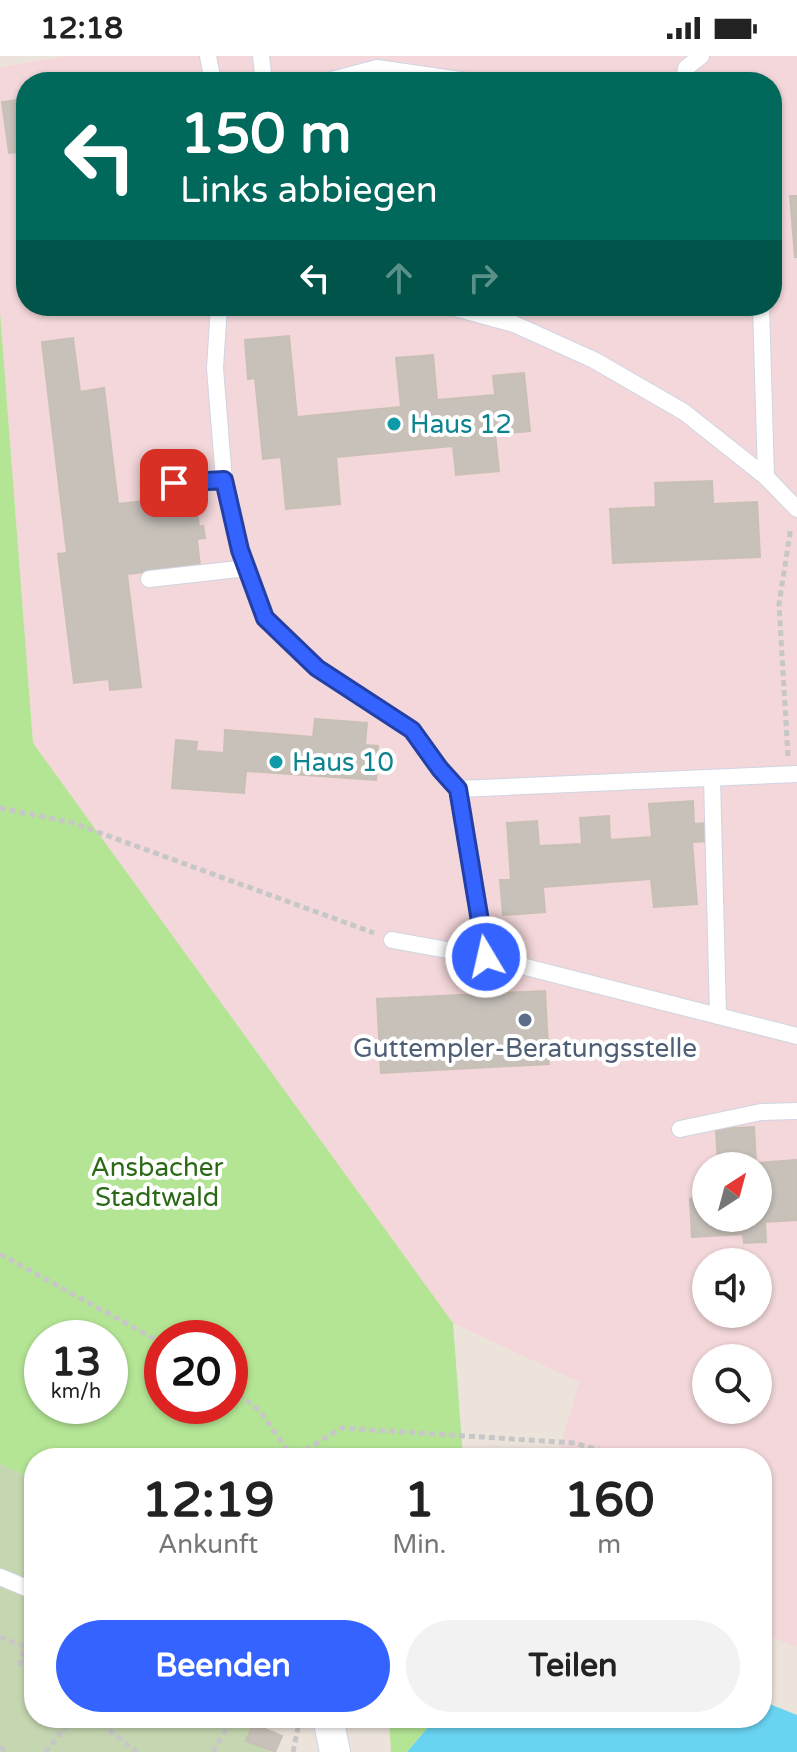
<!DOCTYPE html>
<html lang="de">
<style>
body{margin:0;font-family:"Varela Round",sans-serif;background:#f2f2f2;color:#222;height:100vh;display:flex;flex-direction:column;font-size:30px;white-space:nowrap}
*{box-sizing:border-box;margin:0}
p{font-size:26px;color:#767676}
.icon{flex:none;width:44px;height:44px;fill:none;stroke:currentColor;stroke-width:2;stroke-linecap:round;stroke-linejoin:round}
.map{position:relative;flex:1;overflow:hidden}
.sheet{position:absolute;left:24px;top:1392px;width:748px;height:280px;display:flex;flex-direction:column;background:#fff;border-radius:32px;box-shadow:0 2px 6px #0004}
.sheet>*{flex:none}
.banner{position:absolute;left:16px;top:16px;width:766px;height:244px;border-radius:32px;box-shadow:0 2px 6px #0004;background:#00695c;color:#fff;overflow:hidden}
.needle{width:52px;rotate:36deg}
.fabs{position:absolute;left:692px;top:1096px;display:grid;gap:16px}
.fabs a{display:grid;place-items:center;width:80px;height:80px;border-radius:50%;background:#fff;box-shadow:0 2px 6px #0004;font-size:40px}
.speed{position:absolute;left:24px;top:1264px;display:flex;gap:16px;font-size:40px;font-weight:700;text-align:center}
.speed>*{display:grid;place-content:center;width:104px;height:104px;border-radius:50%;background:#fff;box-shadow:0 2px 6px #0004;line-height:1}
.speed small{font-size:20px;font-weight:400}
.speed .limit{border:12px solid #d22;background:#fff;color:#111}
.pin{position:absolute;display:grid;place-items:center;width:68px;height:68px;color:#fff;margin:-34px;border-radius:16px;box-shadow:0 4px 12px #0006}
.me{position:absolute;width:88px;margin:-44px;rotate:351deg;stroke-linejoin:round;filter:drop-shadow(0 0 6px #0008)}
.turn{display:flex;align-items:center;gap:28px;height:168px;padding:0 32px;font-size:36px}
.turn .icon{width:104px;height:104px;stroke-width:2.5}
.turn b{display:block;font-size:56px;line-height:68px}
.lanes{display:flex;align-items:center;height:76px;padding:0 32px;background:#0003;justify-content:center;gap:40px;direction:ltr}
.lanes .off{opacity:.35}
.eta{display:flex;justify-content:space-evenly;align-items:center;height:136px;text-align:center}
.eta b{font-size:48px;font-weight:700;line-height:56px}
.action{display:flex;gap:16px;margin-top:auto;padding:16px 32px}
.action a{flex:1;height:92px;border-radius:48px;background:#3563ff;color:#fff;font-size:32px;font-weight:700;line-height:92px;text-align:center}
.action a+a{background:#f2f2f2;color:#222}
.status{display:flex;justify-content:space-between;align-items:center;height:56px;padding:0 40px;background:#fff;direction:ltr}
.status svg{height:22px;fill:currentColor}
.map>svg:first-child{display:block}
.medical{fill:#f3d7da;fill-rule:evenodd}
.green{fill:#b4e595;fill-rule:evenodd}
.cemetery{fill:#c5d7b1}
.water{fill:#69d4f2}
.building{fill:#c7c1ba;stroke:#c8c0b4;stroke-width:2}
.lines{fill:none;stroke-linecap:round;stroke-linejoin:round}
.service-casing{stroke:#d0d4e3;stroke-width:18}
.minor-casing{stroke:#d0d4e3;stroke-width:32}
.path{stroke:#c7c7c7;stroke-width:5;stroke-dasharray:6 4;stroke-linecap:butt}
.service{stroke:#fff;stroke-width:16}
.minor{stroke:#fff;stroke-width:30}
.route-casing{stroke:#2240a6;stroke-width:20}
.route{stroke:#3563ff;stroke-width:14}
.culture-dot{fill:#0f9aa8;stroke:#fff;stroke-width:3}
.service-dot{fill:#5c6f8a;stroke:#fff;stroke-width:3}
.labels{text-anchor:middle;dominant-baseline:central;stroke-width:8;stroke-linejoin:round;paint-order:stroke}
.culture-label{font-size:26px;fill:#0d838f;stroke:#fff;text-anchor:start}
.service-label{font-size:26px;fill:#4e5e75;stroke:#fff}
.park-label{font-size:26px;fill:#2c6917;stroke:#fff}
</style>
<div class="status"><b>12:18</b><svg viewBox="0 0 49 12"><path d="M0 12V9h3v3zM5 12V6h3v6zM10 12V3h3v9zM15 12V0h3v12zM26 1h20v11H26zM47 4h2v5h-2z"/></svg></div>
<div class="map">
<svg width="797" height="1696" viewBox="0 0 797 1696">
<rect width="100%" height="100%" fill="#ece4db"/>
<path class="medical" d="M 65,0 L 797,0 L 797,1591 L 762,1578 L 762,1402 L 557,1402 L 579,1326 L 453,1267 L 33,687 L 0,256 L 0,11 ZM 26,26 L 772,26 L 772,250 L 26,250 ZM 706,1110 L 758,1110 L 758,1162 L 706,1162 ZM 706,1206 L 758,1206 L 758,1258 L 706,1258 ZM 706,1302 L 758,1302 L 758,1354 L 706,1354 Z"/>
<path class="green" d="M 0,256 L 33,687 L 453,1267 L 463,1402 L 34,1402 L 34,1423 L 0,1408 ZM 42,1282 L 110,1282 L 110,1350 L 42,1350 ZM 162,1282 L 230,1282 L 230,1350 L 162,1350 Z
M 389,1662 L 436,1662 L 407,1696 L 391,1696 Z"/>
<path class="cemetery" d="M 0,1408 L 34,1423 L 34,1662 L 240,1662 L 253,1668 L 247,1685 L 272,1696 L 0,1696 Z"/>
<path class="water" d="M 762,1645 L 797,1659 L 797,1696 L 407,1696 L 436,1662 L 762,1662 Z"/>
<path class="building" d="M 26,43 L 26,95 L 9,97 L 2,46 Z
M 790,140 L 797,140 L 797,201 L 795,201 Z
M 289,280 L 297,361 L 401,351 L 396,302 L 433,299 L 437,344 L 495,339 L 493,320 L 524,317 L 530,375 L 495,378 L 499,415 L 456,419 L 453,390 L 336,401 L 340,448 L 286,453 L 281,401 L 263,403 L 255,322 L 248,323 L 245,284 Z
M 73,282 L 80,336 L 104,332 L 118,448 L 195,439 L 199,471 L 203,470 L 205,482 L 197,483 L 200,510 L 127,518 L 141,631 L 110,634 L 109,623 L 74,627 L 58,498 L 67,497 L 42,286 Z
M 712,425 L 713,448 L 757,446 L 760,501 L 613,507 L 610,453 L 656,451 L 655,427 Z
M 315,663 L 367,667 L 365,689 L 378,690 L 376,724 L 246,715 L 244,737 L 172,732 L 176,684 L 197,686 L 196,695 L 224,697 L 225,674 L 313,681 Z
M 693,745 L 694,768 L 707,767 L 708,785 L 692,786 L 697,848 L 654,851 L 651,823 L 543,831 L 545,856 L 503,859 L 500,824 L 511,824 L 507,767 L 537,765 L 539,790 L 582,788 L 580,762 L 609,760 L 610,784 L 652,781 L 649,748 Z
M 545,935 L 549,1008 L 381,1017 L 377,943 Z
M 754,1071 L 756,1107 L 797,1104 L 797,1164 L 765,1166 L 766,1186 L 744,1187 L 743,1178 L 692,1181 L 690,1143 L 706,1142 L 706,1162 L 758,1162 L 758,1110 L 718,1110 L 716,1073 Z
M 253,1668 L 282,1680 L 275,1696 L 246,1685 Z"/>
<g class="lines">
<g class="service-casing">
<path id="service" d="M 208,0 L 213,26
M 261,0 L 264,26
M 324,26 L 377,12 L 474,26
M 684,26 L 686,12 L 701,0
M 219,250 L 215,312 L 224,424 L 240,494 L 265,562 L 317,612 L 412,674 L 440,713 L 458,733 L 797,718
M 448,250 L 514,268 L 594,304 L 684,356 L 766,421 L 797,453
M 761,250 L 766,421
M 148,428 L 224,424
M 149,523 L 247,512
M 712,722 L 718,960
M 458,733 L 486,901
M 392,884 L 486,901 L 797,980
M 680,1073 L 761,1056 L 797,1055
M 0,1521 L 34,1535"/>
</g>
<g class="minor-casing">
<path id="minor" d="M 328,1662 L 335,1696"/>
</g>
<path class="path" d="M 788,700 L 779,548 L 791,471
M 0,752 L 73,767 L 374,877
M 0,1198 L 162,1287
M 230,1332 L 260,1355 L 293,1402 L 341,1372 L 575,1387 L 625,1402
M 0,1581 L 24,1590 L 20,1607 L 34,1618
M 93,1662 L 137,1696
M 0,1691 L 6,1696
M 45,1696 L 73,1662
M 213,1696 L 233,1662
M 293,1696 L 299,1667"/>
<use href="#service" class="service"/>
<use href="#minor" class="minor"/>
</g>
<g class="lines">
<g class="route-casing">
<path id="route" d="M 174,427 L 224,424 L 240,494 L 265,562 L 317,612 L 412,674 L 440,713 L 458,733 L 486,901"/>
</g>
<use href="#route" class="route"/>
</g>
<g class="culture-dot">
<circle cx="394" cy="368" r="8"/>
<circle cx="276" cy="706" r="8"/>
</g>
<circle class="service-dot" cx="525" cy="964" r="8"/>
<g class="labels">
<g class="culture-label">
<text x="410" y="368">Haus 12</text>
<text x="292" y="706">Haus 10</text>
</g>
<g class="service-label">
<text x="525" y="992">Guttempler-Beratungsstelle</text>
</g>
<g class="park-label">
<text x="157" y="1111">Ansbacher<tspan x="157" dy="30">Stadtwald</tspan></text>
</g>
</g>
</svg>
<div class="fabs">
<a><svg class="needle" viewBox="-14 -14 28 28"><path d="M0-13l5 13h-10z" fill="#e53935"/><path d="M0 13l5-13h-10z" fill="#767676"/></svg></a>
<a><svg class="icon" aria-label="sound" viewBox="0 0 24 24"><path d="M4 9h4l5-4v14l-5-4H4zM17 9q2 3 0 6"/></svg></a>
<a><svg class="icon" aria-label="search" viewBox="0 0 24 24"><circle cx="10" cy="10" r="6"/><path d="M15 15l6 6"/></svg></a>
</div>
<div class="speed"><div>13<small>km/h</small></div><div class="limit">20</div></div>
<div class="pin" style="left:174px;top:427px;background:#d93025"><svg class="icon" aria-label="arrive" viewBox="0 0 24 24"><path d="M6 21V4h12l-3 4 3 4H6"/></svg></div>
<svg class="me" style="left:486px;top:901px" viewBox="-20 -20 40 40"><circle r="17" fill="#3563ff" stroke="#fff" stroke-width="3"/><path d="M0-11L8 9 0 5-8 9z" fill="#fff"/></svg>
<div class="banner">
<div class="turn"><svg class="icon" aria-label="left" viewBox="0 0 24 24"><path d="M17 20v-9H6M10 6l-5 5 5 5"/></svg><div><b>150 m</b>Links abbiegen</div></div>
<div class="lanes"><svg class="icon" aria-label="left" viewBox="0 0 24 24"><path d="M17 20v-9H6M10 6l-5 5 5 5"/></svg><svg class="icon off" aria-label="ahead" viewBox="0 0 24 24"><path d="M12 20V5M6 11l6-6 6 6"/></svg><svg class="icon off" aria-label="right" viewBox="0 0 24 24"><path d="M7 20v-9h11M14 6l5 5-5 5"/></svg></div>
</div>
<section class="sheet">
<div class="eta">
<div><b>12:19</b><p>Ankunft</p></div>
<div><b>1</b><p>Min.</p></div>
<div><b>160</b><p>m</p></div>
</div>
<div class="action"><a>Beenden</a><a>Teilen</a></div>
</section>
</div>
